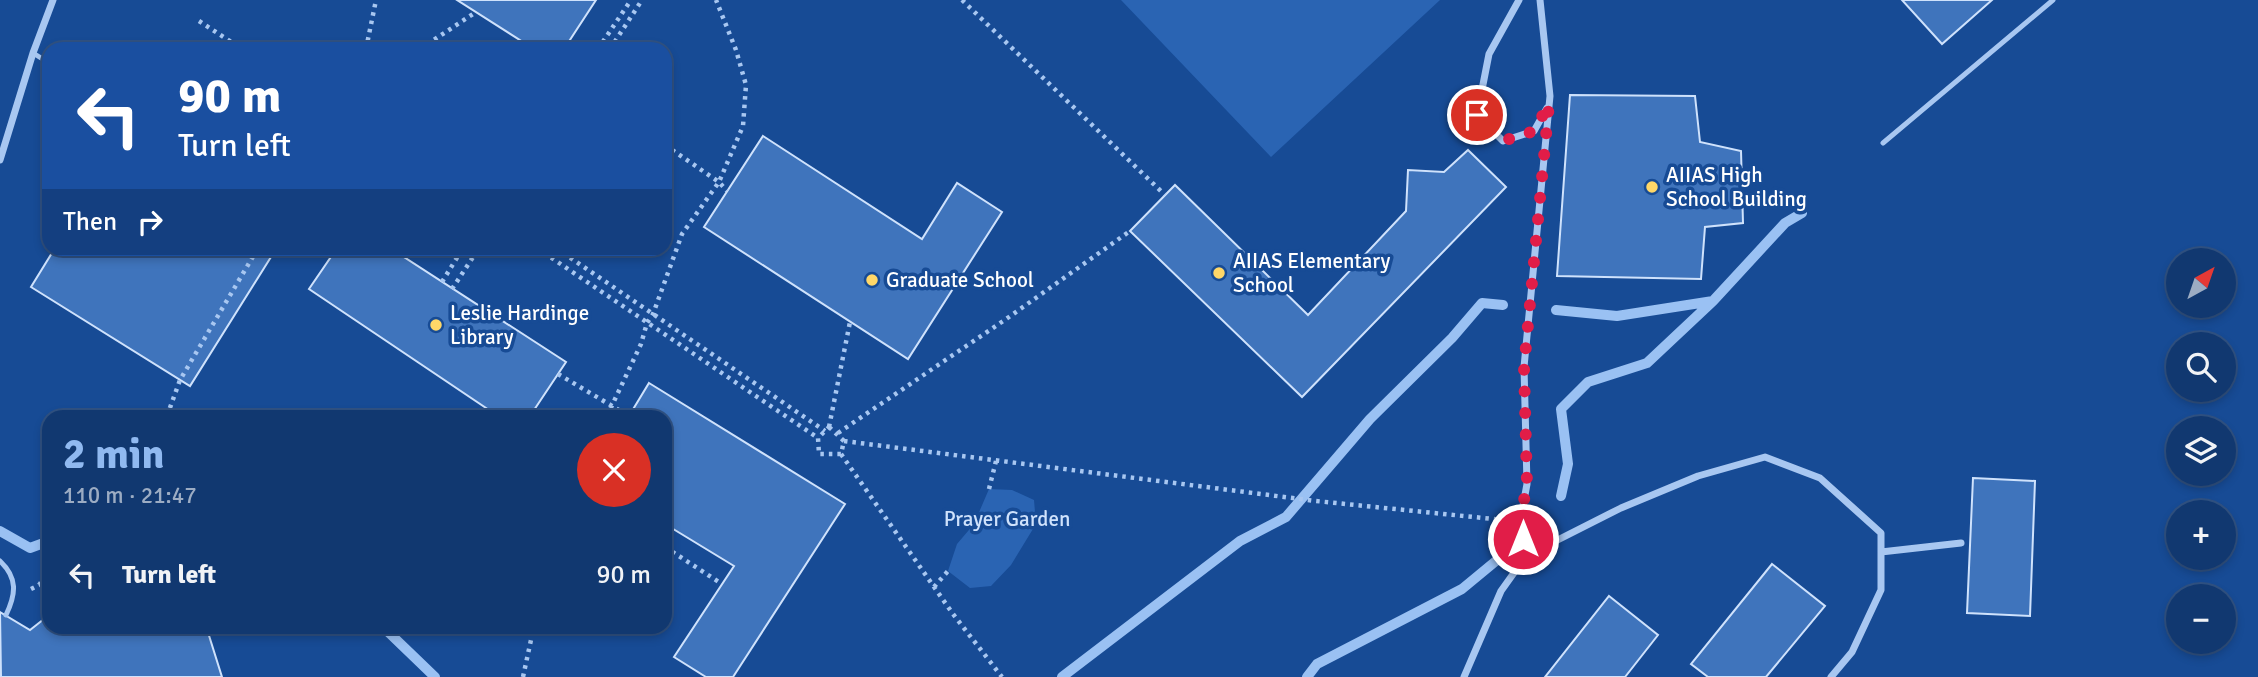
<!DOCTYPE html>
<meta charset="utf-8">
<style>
body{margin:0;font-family:Signika,sans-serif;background:#1a3f75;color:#f1f3f6;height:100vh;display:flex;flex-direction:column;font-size:26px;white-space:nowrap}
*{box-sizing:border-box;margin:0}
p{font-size:23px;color:#9cacc3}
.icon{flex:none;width:38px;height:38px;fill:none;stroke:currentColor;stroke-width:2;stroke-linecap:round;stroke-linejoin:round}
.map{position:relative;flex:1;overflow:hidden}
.side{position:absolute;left:42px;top:410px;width:630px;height:224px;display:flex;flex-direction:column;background:#113870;border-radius:21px;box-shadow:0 4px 10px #0003,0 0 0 2px #305283}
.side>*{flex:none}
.top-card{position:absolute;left:42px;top:42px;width:630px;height:214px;border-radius:21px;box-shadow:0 4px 10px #0003,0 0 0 2px #305283;background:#1a4fa0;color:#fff;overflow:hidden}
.needle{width:46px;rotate:40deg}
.tools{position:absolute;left:2166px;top:248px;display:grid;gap:14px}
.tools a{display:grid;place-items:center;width:70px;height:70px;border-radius:50%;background:#113870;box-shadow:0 4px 10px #0003,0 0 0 2px #305283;font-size:35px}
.pin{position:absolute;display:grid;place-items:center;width:60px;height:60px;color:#fff;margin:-30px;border:4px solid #fff;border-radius:50%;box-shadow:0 2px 7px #0007}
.me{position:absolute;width:77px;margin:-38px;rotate:0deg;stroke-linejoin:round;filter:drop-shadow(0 0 5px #0008)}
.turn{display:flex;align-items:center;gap:24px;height:147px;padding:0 21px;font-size:32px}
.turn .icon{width:91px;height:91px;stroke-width:2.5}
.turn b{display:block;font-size:49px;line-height:60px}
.then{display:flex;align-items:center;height:66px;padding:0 21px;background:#0003;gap:14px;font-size:26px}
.round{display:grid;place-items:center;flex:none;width:74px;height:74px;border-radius:37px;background:#1a3f75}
.headline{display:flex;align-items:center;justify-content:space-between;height:119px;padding:0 21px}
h1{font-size:42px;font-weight:800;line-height:52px;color:#90b9f0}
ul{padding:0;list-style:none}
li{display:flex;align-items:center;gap:21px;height:91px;padding:0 21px}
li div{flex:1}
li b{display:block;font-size:26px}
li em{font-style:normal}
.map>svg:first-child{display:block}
.green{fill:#2a64b3}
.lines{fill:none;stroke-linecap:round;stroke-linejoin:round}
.stream{stroke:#9ac1f3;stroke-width:10}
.building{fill:#3f74bc;stroke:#cfe2fc;stroke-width:2}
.path{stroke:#a8c7f1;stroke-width:4.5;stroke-dasharray:3.5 5;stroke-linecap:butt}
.service{stroke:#a8c7f1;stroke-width:5}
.minor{stroke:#a8c7f1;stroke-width:7}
.route{stroke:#e11d48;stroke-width:12;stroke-dasharray:0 21.6}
.poi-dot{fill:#ffd768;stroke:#174b95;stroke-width:2.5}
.labels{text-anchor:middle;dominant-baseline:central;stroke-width:7;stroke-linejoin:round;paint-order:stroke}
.poi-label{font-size:21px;fill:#fff;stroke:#174b95;text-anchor:start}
.park-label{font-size:21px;fill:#cfe2fc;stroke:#174b95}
</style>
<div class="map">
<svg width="2258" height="677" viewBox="0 0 2258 677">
<rect width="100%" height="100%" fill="#174b95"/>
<path class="green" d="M 1121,0 L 1440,0 L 1271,157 Z
M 989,489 L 1012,490 L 1034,500 L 1036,524 L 1011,565 L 991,586 L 970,588 L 948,571 L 957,544 L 974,524 Z"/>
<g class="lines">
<path class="stream" d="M 1556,310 L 1617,316 L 1713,301 L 1785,223 L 1802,213
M 1561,496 L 1568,464 L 1561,409 L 1588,382 L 1647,363 L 1713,301
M 0,531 L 30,548 L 49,541
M 382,626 L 435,677
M 1062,677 L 1240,541 L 1286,517 L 1370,419 L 1452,338 L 1482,303 L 1503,305
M 1307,677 L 1317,664 L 1462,589 L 1508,551"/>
</g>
<path class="building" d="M 457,0 L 596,0 L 564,49 L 534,49 Z
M 1902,0 L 1992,0 L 1942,44 Z
M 1570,95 L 1695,96 L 1700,142 L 1741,151 L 1743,223 L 1705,227 L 1701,279 L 1557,276 Z
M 763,136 L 922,239 L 957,183 L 1002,212 L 908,359 L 704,227 Z
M 1468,150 L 1506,187 L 1302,397 L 1130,231 L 1175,185 L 1308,315 L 1406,211 L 1408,170 L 1444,172 Z
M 55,248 L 121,248 L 132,255 L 141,248 L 276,249 L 190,386 L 31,287 Z
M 337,248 L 390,248 L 566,362 L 530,416 L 498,416 L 309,289 Z
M 649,383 L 845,504 L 733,677 L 706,677 L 674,657 L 734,566 L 665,524 L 665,416 L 629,416 Z
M 1973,478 L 2035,481 L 2030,616 L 1967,613 Z
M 1772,564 L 1825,606 L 1766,677 L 1708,677 L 1691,664 Z
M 1609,596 L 1658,635 L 1625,677 L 1545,677 Z
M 0,612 L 30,630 L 49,615 L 49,626 L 206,626 L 222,677 L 1,677 Z"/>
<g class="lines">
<path class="path" d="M 962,0 L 1165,195
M 199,21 L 242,49
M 366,49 L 376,0
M 420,49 L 476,12
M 598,49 L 631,0
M 610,49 L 642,0
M 665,145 L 719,182 L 727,191
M 537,248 L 818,438
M 556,248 L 825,431
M 442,282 L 463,248
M 452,289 L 479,248
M 558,374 L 629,416
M 167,416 L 180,380 L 258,248
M 607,416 L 641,344 L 647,323 L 653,314 L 682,234 L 719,182 L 743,126 L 746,85 L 736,50 L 716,0
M 829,427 L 850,322
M 829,427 L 844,441 L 841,454 L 819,454 L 818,438 Z
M 838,433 L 1009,317 L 1130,231
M 844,441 L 1316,501 L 1503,520
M 841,454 L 953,614 L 1002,677
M 989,489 L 996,461
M 665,547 L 722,584
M 934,587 L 948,571
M 31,589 L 39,585 L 49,571
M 523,677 L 534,626"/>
<path class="service" d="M 33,53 L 49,63
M 1883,143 L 2053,0
M 0,561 C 18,578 16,594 6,615"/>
<path class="minor" d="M 1519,0 L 1489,54 L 1477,115 L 1503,141 L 1534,131 L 1547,108
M 0,160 L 33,53 L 53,0
M 1881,552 L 1961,543
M 1526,556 L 1520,522 L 1527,484 L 1524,367 L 1550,96 L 1540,0
M 1464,677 L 1501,591 L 1526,556 L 1621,508 L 1698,476 L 1765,457 L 1820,478 L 1881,533 L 1881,590 L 1852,652 L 1831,677"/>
</g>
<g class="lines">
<path class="route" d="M 1477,115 L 1503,141 L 1534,131 L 1549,104 L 1524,367 L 1527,484 L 1520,522 L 1523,539"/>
</g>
<g class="poi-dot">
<circle cx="1652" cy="187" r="7"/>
<circle cx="1219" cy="273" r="7"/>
<circle cx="872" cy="280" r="7"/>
<circle cx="436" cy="325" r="7"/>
</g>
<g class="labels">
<g class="poi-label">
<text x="1666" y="175">AIIAS High<tspan x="1666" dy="24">School Building</tspan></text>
<text x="1233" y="261">AIIAS Elementary<tspan x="1233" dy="24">School</tspan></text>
<text x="886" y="280">Graduate School</text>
<text x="450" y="313">Leslie Hardinge<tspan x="450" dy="24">Library</tspan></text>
</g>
<g class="park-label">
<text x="1007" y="519">Prayer Garden</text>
</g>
</g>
</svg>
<div class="tools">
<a><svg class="needle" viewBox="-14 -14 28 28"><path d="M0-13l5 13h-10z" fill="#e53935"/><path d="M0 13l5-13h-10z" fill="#9cacc3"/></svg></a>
<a><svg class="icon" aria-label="search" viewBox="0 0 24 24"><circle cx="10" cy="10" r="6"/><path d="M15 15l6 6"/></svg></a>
<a><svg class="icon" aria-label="layers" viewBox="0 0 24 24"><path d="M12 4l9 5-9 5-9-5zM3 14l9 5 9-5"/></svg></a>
<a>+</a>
<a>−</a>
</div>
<div class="pin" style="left:1477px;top:115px;background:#d93025"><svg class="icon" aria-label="arrive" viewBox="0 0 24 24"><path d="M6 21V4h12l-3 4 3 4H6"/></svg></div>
<svg class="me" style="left:1523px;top:539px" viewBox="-20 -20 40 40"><circle r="17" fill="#e11d48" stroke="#fff" stroke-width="3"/><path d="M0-11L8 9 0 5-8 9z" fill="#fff"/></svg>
<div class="top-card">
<div class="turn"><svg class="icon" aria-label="left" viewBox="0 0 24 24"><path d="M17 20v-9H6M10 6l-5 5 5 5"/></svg><div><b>90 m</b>Turn left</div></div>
<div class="then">Then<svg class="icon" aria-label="right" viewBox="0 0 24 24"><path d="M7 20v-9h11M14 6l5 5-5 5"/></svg></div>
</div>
<section class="side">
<div class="headline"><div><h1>2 min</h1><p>110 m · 21:47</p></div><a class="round" style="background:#d93025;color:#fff"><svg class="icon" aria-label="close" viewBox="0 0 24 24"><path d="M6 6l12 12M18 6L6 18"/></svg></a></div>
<ul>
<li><svg class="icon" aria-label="left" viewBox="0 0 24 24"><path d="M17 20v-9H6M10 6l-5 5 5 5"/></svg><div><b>Turn left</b></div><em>90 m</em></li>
</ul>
</section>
</div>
